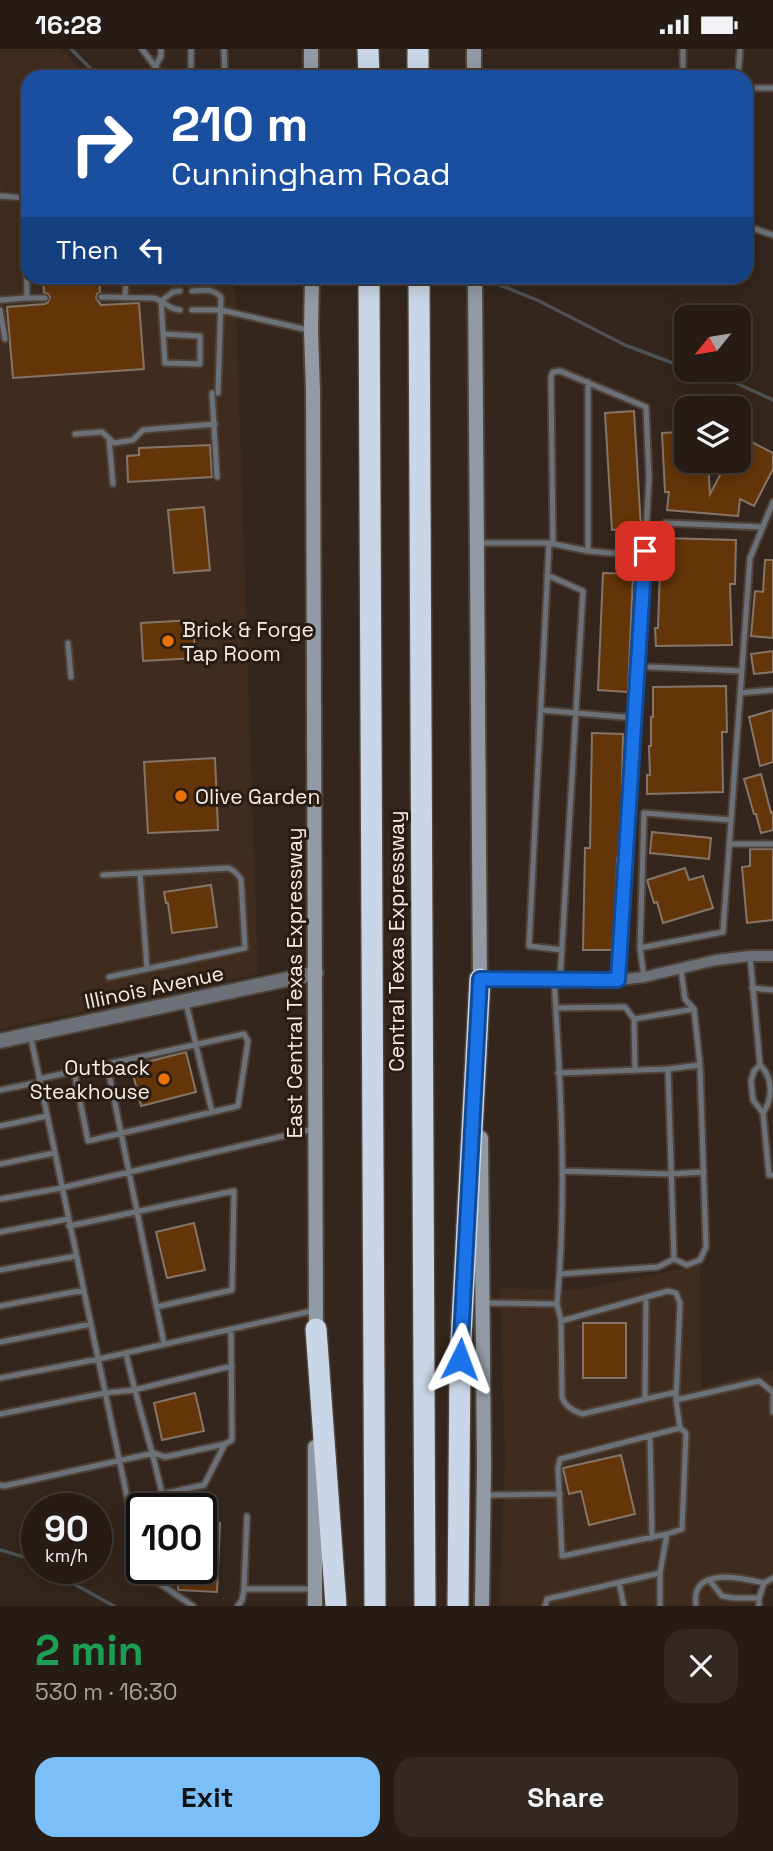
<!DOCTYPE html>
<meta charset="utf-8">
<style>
body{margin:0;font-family:"Space Grotesk",sans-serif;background:#332922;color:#f1f3f6;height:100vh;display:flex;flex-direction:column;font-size:26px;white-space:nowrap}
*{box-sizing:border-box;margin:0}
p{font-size:23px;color:#a4a1a0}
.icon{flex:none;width:38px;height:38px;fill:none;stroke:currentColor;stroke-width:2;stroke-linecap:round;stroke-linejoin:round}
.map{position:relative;height:1557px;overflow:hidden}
.side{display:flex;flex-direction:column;background:#271c15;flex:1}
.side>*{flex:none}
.top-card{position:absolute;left:21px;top:21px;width:732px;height:214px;border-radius:21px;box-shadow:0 4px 18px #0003,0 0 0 2px #433a34;background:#1a4fa0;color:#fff;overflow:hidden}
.needle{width:46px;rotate:240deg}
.fabs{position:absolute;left:674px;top:256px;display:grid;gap:14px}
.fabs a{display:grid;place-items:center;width:77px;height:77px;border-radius:14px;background:#271c15;box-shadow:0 4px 18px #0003,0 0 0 2px #433a34;font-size:35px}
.speed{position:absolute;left:21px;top:1444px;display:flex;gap:14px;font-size:35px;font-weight:700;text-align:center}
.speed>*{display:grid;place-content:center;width:91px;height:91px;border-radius:50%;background:#271c15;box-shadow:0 4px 18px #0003,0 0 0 2px #433a34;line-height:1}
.speed small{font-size:18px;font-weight:400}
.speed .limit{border:4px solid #111;border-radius:10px;background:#fff;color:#111}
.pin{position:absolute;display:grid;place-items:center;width:60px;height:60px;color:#fff;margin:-30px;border-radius:14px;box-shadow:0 4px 10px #0006}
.me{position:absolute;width:77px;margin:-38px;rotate:3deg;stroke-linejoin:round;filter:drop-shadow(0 0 5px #0008)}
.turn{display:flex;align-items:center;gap:24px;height:147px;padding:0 35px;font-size:32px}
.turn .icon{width:91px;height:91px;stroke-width:2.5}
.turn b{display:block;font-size:49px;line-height:60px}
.then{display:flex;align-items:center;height:66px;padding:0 35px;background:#0003;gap:14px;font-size:26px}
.round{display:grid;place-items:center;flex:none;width:74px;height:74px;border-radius:21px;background:#332922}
.overview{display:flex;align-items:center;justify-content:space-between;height:119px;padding:0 35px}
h1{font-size:42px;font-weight:700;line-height:52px;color:#1e9e55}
.cta{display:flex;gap:14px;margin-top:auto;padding:14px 35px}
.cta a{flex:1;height:80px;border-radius:21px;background:#7abff8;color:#111;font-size:28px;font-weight:700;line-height:80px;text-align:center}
.cta a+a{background:#332922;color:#f1f3f6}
.status{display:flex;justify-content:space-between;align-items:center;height:49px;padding:0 35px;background:#271c15;direction:ltr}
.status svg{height:19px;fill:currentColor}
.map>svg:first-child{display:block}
.built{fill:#3f2c1e}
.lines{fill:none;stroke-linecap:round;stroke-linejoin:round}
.stream{stroke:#4e5254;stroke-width:3.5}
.building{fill:#643509;stroke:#857569;stroke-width:2}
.service-casing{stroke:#4f4238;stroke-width:9}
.minor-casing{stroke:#4f4238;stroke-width:14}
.tertiary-casing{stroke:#4f4238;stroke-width:18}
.secondary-casing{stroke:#4f4238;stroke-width:18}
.motorway-casing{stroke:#4f4238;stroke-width:24}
.service{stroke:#6c7178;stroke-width:5}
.minor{stroke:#6c7178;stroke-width:10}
.tertiary{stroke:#6c7178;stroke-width:14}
.secondary{stroke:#929aa5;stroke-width:14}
.motorway{stroke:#c9d6e7;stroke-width:21}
.route-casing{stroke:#114b97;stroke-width:18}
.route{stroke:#1a73e8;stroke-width:12}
.food-dot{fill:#e8710a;stroke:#291c12;stroke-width:2.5}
.labels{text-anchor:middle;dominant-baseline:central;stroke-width:6;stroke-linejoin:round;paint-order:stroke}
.poi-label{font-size:21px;fill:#f7ede6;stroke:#291c12;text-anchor:start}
.street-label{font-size:21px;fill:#f7ede6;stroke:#291c12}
</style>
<div class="status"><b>16:28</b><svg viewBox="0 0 49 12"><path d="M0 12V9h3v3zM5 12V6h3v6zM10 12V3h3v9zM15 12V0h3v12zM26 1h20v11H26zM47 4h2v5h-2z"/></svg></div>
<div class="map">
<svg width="773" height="1557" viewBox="0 0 773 1557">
<rect width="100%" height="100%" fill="#34261c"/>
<path class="built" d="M 0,0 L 60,0 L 71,9 L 86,28 L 28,28 L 28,228 L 235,228 L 258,925 L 0,980 Z
M 700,1216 L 701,1338 L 773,1321 L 773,1522 L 753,1535 L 751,1557 L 499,1557 L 505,1411 L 500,1239 L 576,1241 Z"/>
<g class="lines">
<path class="stream" d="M 71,0 L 99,28
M 480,228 L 537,251 L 625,296 L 686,319
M 690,320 L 723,328 L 773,351
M 0,1501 L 28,1509 L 37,1514
M 45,1519 L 114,1557"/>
</g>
<path class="building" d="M 43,228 L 99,228 L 100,243 L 97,245 L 96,249 L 101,256 L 139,254 L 144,320 L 13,329 L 7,258 L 45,255 L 48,253 L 50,248 L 48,245 L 44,244 Z
M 634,362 L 641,479 L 612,481 L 605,364 Z
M 679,383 L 681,411 L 708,411 L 710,445 L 728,411 L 738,411 L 738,386 L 773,404 L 773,420 L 754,457 L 740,450 L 738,467 L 667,461 L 669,443 L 665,443 L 662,384 Z
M 210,396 L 212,428 L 128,433 L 127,407 L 139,406 L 139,399 Z
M 204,458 L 210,521 L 174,524 L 168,461 Z
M 661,489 L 736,491 L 735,535 L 730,535 L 732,596 L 656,597 L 655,579 L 658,579 Z
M 765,511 L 773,511 L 773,589 L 751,587 L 755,542 L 763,543 Z
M 603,524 L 633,525 L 628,643 L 598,641 Z
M 193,571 L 195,609 L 143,612 L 141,574 Z
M 773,602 L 773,623 L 754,625 L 751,605 Z
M 726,637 L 727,683 L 722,683 L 723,743 L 647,745 L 647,726 L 650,726 L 649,697 L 651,697 L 651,668 L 653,668 L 653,638 Z
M 773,661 L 773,713 L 760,717 L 749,668 Z
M 592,684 L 623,685 L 621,794 L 620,809 L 617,809 L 615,901 L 583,901 L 585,799 L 590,799 Z
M 215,709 L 218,781 L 148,784 L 144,713 Z
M 761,725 L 771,764 L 773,763 L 773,781 L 761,784 L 756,765 L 754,765 L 744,730 Z
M 652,783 L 711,789 L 709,810 L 650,804 Z
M 750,800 L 773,800 L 773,871 L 747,874 L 742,818 L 750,817 Z
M 685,819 L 689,831 L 703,827 L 713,859 L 663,874 L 657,853 L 654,854 L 647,831 Z
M 211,836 L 217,878 L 172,884 L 168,854 L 166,854 L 164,843 Z
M 186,1003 L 196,1043 L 141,1057 L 131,1017 Z
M 194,1174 L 205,1221 L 167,1229 L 156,1183 Z
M 583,1274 L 626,1274 L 626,1329 L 583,1329 Z
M 195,1344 L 204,1382 L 162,1391 L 154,1354 Z
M 621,1406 L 635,1465 L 589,1476 L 581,1442 L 569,1445 L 563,1419 Z
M 201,1473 L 220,1474 L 217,1543 L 179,1541 L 178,1540 L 179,1519 L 201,1519 Z"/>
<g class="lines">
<g class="service-casing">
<path id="service" d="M 142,0 L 163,28
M 191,0 L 191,28
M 224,0 L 225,28
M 155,18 L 161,7 L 161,0
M 683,28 L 683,0
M 738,28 L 740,0
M 746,39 L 773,39
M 0,147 L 25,149
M 746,177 L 773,186
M 192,242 C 204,241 212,239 221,248 L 218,344
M 101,248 L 154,249 C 164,252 170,261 180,261
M 27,249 L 45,249
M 125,249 L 126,228
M 0,251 L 27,249 L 25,149 L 28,149
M 161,252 L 165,314 L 200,315 L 200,287 L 163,285
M 161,252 L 173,243 L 180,242
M 0,261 L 5,290
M 192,261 L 221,261 L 308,281
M 588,333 L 588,502
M 212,344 L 217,428
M 75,385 L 102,383 L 114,394 L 133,391 L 143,381 L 215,375
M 109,390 L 113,435
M 665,474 L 763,478
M 478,494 L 549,494 L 588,502 L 622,505 L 645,502
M 549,494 L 529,897 L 562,901
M 553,495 L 551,328 L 553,323 L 560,322 L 646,358 L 649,429 L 645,502 L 618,931
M 547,526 L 583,542 L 560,931
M 68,594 L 71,628
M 650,618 L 741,622
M 740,644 L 773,641
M 541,661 L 635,669
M 729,795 L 773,795
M 140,824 L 147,920
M 103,826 L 229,819 L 236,824 L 241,830 L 245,899 L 109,928
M 640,899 L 723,883 L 750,509 L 773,453
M 750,907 L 760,1016
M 644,928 L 640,899 L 644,764 L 731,771
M 554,931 C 561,1038 567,1148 557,1255
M 752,939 L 773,941
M 186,954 L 212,1063
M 556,959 L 625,958 L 634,970
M 31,989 L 135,1486 L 135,1511 L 141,1522 L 193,1557
M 107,1015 L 164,1295
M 635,1021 L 634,970 L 694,960
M 558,1024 L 668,1020 L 700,1016 L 694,960 L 685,950 L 681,920
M 39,1030 L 244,985 L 248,992 L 238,1057 L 88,1092 L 74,1022
M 0,1041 L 40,1033
M 763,1064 C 773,1050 773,1028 760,1016 L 754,1022 L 751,1032 L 753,1051 L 763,1064 L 769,1126 L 773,1126
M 0,1077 L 47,1067
M 0,1115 L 54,1104
M 562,1122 L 671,1125 L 704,1123
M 0,1150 L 61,1139 L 313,1080
M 69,1177 L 234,1142 L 232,1241 L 156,1258
M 0,1183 L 68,1170
M 674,1210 L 687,1216 L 700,1211 L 706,1198 L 700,1016
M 0,1221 L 76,1207
M 560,1225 L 658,1218 L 674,1210 L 668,1020
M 485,1254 L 557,1255 L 561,1272 L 562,1348 C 566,1358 572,1361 582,1365 L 676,1343
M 0,1257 L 84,1241
M 561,1272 L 668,1242 L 676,1244 L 680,1254 L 676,1351 L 680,1379 L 686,1384 L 682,1480 L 667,1485 L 562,1507 L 558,1419 L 560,1410 L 680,1379
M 0,1293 L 91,1275
M 126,1304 C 136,1351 152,1397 162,1445 L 204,1436 L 225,1395
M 0,1329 L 99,1310 L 316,1261
M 645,1350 L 646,1248
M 676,1351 L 759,1332 L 773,1343 L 773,1363
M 0,1365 L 105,1344 L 134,1341 L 232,1317
M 650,1387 L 652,1489
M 0,1436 L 4,1437 L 154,1404 L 165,1408 L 225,1395 L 232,1391 L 231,1280
M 487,1446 L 560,1445
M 155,1531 L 156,1519
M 710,1532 L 722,1547 L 734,1549 L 759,1549
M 619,1534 L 624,1557
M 244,1540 L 315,1540
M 238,1557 L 242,1551 L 244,1540 L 247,1467
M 545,1557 L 547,1550 L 660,1524
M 660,1557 L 660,1524 L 667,1485
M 696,1557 C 696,1553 695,1549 696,1545 C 701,1519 747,1530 764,1534
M 759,1557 L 759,1549 L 764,1534 L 773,1529"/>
</g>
<g class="minor-casing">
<path id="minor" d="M 480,930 L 618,931 L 644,928 L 716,911 L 750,907 L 773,907"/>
</g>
<g class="tertiary-casing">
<path id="tertiary" d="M 0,992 L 316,924"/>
</g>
<g class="secondary-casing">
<path id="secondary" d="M 311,0 L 311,28
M 474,28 L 474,0
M 312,228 L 311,282 L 313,342 L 316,1287
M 475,228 L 480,936
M 481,1089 L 484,1417 L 482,1557
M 315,1557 L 315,1398"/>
</g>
<g class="motorway-casing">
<path id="motorway" d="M 368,0 L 369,28
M 418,0 L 418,28
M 369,228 L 375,1557
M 419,228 L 425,1557
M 316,1280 L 336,1557
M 458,1557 L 460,1310 L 480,930"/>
</g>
<use href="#service" class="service"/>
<use href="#minor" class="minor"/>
<use href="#tertiary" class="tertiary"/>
<use href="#secondary" class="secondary"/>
<use href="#motorway" class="motorway"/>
</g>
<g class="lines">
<g class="route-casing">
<path id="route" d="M 460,1310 L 480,930 L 618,931 L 645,502"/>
</g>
<use href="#route" class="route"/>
</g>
<g class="food-dot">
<circle cx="168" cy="592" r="7"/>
<circle cx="181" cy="747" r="7"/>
<circle cx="164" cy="1030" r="7"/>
</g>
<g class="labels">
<g class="poi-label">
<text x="182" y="580">Brick &amp; Forge<tspan x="182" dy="24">Tap Room</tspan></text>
<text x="195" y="747">Olive Garden</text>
<text x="150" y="1018" text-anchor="end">Outback<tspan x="150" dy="24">Steakhouse</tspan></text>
</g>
<g class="street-label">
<text transform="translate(396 892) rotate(-90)">Central Texas Expressway</text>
<text transform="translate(294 934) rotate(-90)">East Central Texas Expressway</text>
<text transform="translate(154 938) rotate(-12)">Illinois Avenue</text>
</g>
</g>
</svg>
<div class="fabs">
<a><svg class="needle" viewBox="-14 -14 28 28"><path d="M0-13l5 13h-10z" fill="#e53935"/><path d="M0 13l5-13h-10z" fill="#a4a1a0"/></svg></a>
<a><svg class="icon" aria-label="layers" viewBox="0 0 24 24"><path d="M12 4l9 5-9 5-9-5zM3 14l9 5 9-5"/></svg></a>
</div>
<div class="speed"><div>90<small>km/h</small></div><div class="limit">100</div></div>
<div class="pin" style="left:645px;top:502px;background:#d93025"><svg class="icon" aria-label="arrive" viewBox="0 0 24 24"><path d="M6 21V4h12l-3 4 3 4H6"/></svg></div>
<svg class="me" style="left:460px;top:1310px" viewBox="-20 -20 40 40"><path d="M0-17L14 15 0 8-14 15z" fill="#1a73e8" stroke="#fff" stroke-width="4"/></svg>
<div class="top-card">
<div class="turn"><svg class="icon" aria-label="right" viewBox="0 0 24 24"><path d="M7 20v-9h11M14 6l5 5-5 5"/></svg><div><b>210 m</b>Cunningham Road</div></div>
<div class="then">Then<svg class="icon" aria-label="left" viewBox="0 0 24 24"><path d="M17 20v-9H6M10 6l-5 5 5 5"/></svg></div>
</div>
</div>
<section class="side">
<div class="overview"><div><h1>2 min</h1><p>530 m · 16:30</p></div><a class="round"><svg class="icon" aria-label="close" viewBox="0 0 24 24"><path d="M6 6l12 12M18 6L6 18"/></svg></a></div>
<div class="cta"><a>Exit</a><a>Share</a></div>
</section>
